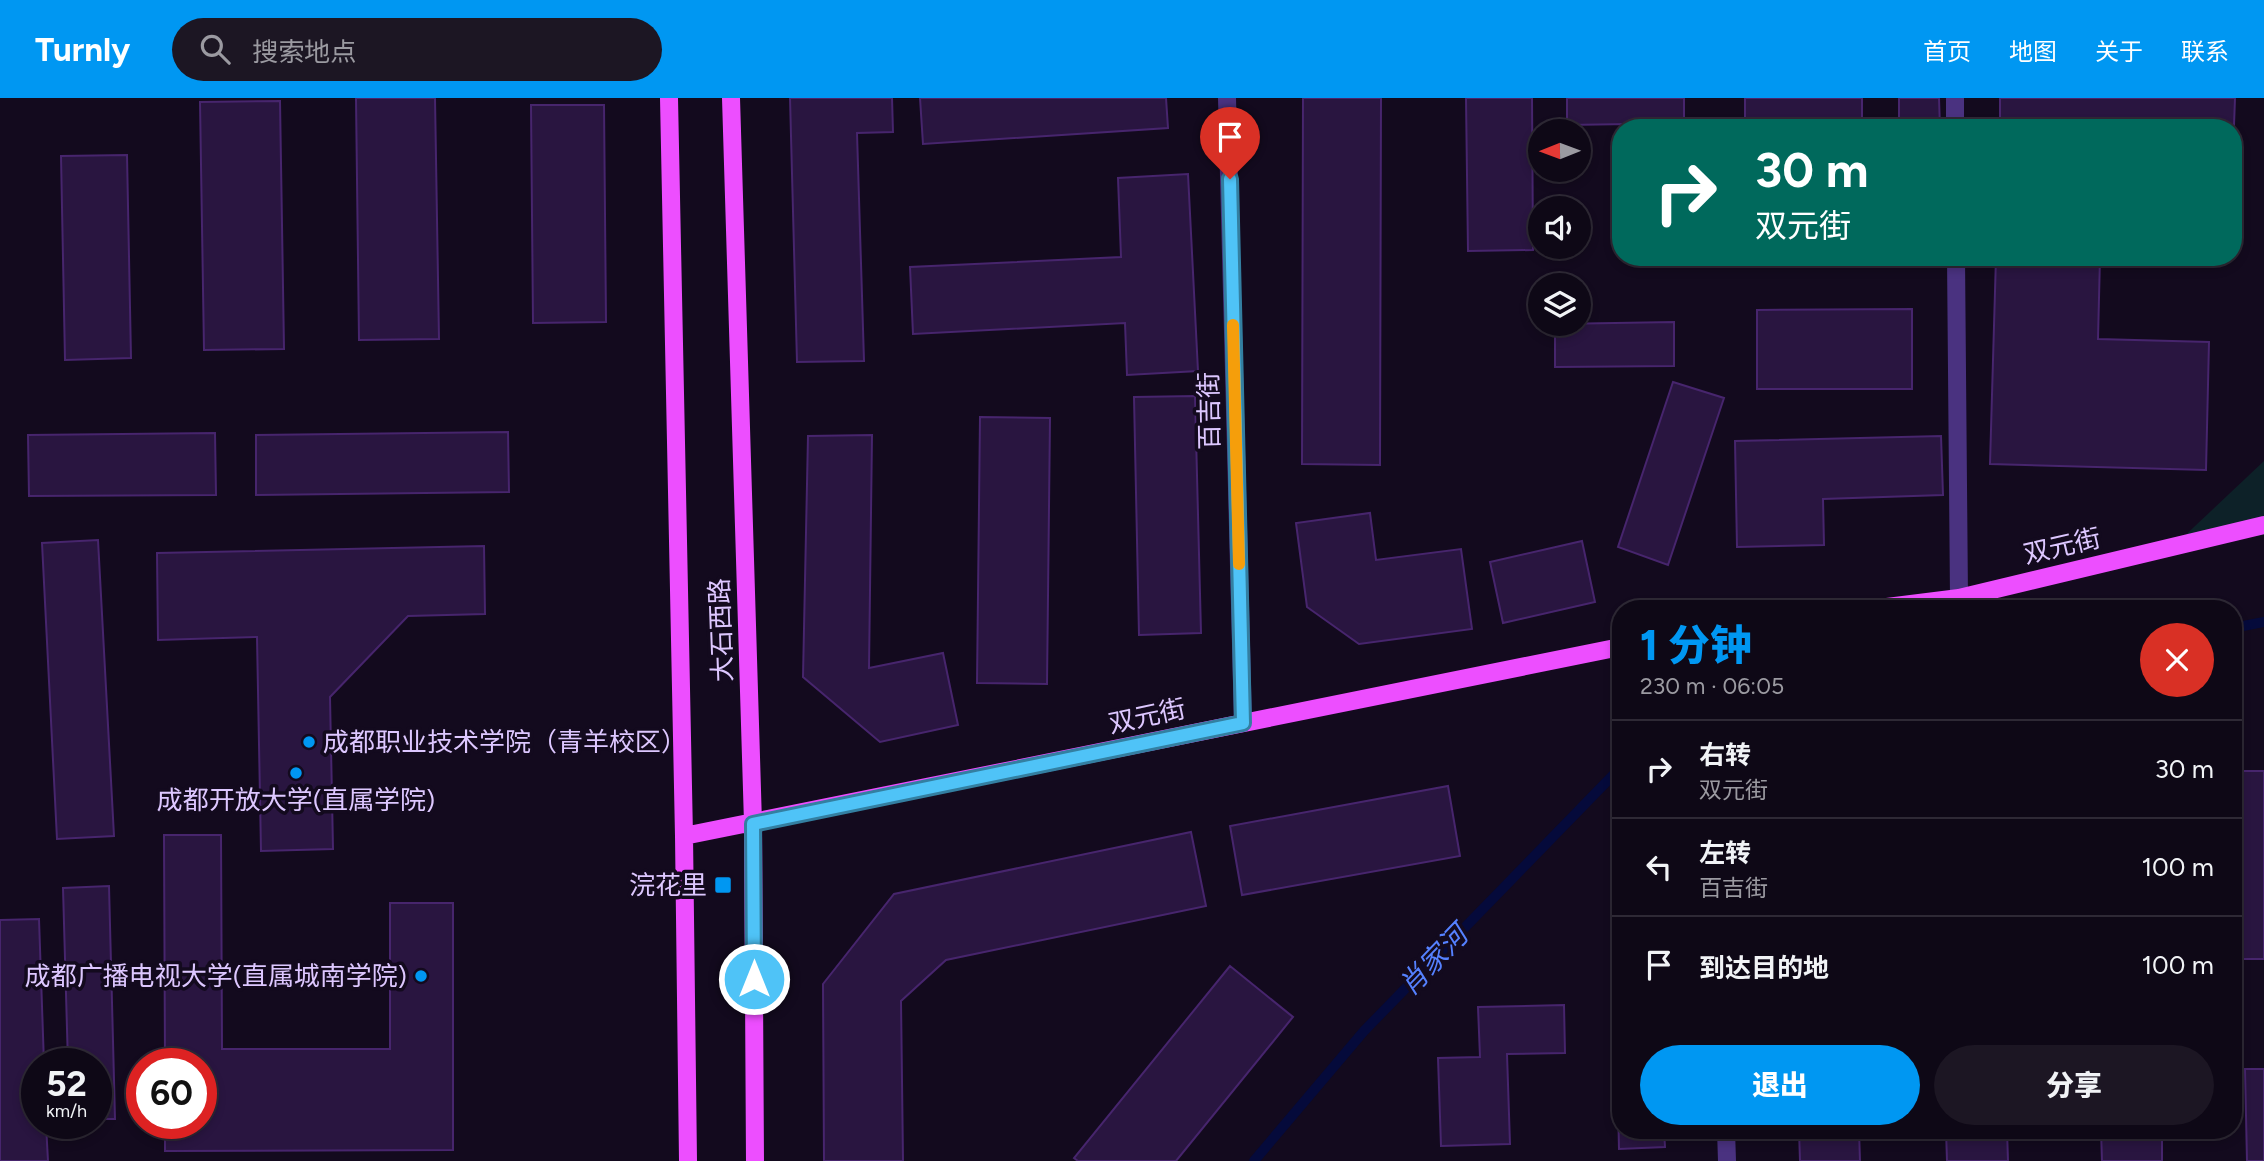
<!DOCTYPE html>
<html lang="zh">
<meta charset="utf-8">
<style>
body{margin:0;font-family:Figtree,"Noto Sans SC",sans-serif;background:#1c1623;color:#f1f3f6;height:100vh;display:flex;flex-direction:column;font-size:26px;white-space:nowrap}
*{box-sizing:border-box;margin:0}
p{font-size:23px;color:#9b9aa1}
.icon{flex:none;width:38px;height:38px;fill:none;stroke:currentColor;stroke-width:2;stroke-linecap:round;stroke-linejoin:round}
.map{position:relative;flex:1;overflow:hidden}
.panel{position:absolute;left:1612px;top:502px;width:630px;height:539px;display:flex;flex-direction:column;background:#0e0816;border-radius:28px;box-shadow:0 4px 10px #0003,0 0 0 2px #2e2935}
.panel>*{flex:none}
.banner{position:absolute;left:1612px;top:21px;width:630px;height:147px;border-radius:28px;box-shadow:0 4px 10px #0003,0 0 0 2px #2e2935;background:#00695c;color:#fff;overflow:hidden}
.needle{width:46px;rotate:269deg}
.fabs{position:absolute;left:1528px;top:21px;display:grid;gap:14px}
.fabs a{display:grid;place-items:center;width:63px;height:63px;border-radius:50%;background:#0e0816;box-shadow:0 4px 10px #0003,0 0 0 2px #2e2935;font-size:35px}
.speed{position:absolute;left:21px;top:950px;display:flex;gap:14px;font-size:35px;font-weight:700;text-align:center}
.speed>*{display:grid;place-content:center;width:91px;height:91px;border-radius:50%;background:#0e0816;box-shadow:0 4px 10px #0003,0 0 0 2px #2e2935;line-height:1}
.speed small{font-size:18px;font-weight:400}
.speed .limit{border:10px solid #d22;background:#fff;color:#111}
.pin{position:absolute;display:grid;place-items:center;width:60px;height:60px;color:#fff;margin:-72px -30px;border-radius:50% 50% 50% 0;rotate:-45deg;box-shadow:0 0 7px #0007}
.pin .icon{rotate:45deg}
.me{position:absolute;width:77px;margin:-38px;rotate:0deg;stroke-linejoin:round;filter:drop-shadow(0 0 5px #0008)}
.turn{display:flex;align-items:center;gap:24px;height:147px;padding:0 28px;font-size:32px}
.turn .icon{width:91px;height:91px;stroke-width:2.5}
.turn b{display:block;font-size:49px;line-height:60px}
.round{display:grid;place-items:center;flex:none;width:74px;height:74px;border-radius:37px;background:#1c1623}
.head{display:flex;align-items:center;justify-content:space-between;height:119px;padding:0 28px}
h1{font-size:42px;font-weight:800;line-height:52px;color:#0097f2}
.button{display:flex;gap:14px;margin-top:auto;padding:14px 28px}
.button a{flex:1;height:80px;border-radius:42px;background:#0097f2;color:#fff;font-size:28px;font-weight:800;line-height:80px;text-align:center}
.button a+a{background:#1c1623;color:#f1f3f6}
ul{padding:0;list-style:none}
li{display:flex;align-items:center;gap:21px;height:98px;padding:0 28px;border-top:2px solid #2e2935}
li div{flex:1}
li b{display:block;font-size:26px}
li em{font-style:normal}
header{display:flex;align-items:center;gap:42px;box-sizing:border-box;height:98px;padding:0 35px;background:#0097f2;color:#fff}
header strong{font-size:33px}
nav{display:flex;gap:38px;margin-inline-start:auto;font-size:24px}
.search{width:490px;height:63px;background:#1c1623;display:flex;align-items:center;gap:18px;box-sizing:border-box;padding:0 24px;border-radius:38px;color:#9b9aa1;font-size:26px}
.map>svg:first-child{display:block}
.green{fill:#0d2128}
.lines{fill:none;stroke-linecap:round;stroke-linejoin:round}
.stream{stroke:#050a3b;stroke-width:10}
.building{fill:#291540;stroke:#47256d;stroke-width:2}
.minor{stroke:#4a3280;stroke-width:18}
.major{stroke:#ed4eff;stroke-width:18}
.route-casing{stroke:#337fa1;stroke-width:18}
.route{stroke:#4fc3f7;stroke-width:12}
.slow{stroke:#f59e0b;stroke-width:12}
.poi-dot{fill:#0097f2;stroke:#130a1e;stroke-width:2.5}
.labels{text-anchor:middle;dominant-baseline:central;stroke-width:7;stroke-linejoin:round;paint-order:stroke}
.street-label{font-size:26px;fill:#ddc7ff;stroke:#130a1e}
.poi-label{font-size:26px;fill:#ddc7ff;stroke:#130a1e;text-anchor:end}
.water-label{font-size:28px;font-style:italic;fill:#5581ff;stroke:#130a1e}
</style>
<header>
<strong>Turnly</strong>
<div class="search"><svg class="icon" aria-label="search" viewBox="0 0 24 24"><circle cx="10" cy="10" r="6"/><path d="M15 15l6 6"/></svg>搜索地点</div>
<nav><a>首页</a><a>地图</a><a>关于</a><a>联系</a></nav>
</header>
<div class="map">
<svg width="2264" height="1063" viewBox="0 0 2264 1063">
<rect width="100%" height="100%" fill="#130a1e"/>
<path class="green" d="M 2264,363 L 2264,437 L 2176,446 Z"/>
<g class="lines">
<path class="stream" d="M 2233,530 L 2264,524
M 1254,1063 L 1364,933 L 1620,670"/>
</g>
<path class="building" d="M 356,0 L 435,0 L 439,241 L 359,242 Z
M 790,0 L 892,0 L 893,34 L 857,35 L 864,263 L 797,264 Z
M 920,0 L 1166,0 L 1168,30 L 923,46 Z
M 1303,0 L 1381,0 L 1380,367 L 1302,366 Z
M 1466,0 L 1532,0 L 1533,152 L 1468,153 Z
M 1567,0 L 1684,0 L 1684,30 L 1629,30 L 1629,26 L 1567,27 Z
M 1745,0 L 1862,0 L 1862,30 L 1806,30 L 1806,20 L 1745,20 Z
M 1899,0 L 1939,0 L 1940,30 L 1899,30 Z
M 2000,0 L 2235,0 L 2233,55 L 2233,30 L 2000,30 Z
M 280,3 L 284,251 L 204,252 L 200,4 Z
M 531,7 L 604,7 L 606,224 L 533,225 Z
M 127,57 L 131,260 L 65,262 L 61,58 Z
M 1188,76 L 1198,273 L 1127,277 L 1125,225 L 913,236 L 910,169 L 1121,159 L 1118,80 Z
M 1996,159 L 2100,159 L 2098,241 L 2209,244 L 2206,372 L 1990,366 Z
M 1912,211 L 1912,291 L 1757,291 L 1757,212 Z
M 1674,224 L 1674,268 L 1555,269 L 1555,226 Z
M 1673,284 L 1724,300 L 1668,467 L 1618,449 Z
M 1195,298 L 1201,535 L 1139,537 L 1134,299 Z
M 980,319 L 1050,320 L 1047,586 L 977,585 Z
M 508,334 L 509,394 L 256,397 L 256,337 Z
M 215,335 L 216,397 L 29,398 L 28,337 Z
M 872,337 L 869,570 L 943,555 L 958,627 L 880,644 L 803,579 L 808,338 Z
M 1941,338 L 1943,397 L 1823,401 L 1824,447 L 1737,449 L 1735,343 Z
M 1370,415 L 1376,462 L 1461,451 L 1472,531 L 1359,546 L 1307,509 L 1296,425 Z
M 98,442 L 114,738 L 57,741 L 42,445 Z
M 1582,443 L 1595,504 L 1503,525 L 1490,464 Z
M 484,448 L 485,516 L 408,518 L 330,599 L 333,751 L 261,753 L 257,539 L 158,542 L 157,455 Z
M 2233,673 L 2264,673 L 2264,861 L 2233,861 Z
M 1448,688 L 1460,758 L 1242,797 L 1230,728 Z
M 1191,734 L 1206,808 L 946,862 L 901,903 L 903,1063 L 824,1063 L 823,886 L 894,796 Z
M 164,737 L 221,737 L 222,951 L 390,951 L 390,805 L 453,805 L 453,1052 L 165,1053 L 165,1026 L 201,1026 L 201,966 L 165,966 Z
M 1613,771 L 1620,771 L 1620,1032 L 1664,1032 L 1665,1049 L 1619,1051 Z
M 109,788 L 115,1021 L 96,1021 L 96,966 L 68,966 L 63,790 Z
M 39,821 L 44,966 L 37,966 L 37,1026 L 46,1026 L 48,1063 L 0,1063 L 0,822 Z
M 1230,868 L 1293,919 L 1176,1063 L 1078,1063 L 1074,1060 Z
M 1564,907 L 1565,955 L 1507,956 L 1510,1046 L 1441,1048 L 1438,960 L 1480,959 L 1478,909 Z
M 2245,971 L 2264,971 L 2264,1063 L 2247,1063 Z
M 1799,1032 L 1859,1032 L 1860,1063 L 1800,1063 Z
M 1946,1032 L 2007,1032 L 2008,1063 L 1947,1063 Z
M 2101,1032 L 2162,1032 L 2162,1063 L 2102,1063 Z"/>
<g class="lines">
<path class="minor" d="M 1227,0 L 1243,625
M 1955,0 L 1955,30
M 1956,159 L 1959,500
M 1726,1032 L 1727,1063"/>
<path class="major" d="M 669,0 L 684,738 L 688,1063
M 731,0 L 753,725 L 755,1063
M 1871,511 L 1959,500 L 2264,427
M 684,738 L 1620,549"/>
</g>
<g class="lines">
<g class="route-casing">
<path id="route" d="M 754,881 L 753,726 L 1243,625 L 1230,81"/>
</g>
<use href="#route" class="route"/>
<path class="slow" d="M 1233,227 L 1239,466"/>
</g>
<g class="poi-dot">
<circle cx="309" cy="644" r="7"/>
<circle cx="296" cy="675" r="7"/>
<rect x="714" y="778" width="18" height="18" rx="3.5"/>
<circle cx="421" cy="878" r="7"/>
</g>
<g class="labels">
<g class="street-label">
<text transform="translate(1209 313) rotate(-91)">百吉街</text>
<text transform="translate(2062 448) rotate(-13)">双元街</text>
<text transform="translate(721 532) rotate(-92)">大石西路</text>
<text transform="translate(1147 618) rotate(-12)">双元街</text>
</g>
<g class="poi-label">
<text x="323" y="644" text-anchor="start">成都职业技术学院（青羊校区）</text>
<text x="296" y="702" text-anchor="middle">成都开放大学(直属学院)</text>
<text x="707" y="787">浣花里</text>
<text x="407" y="878">成都广播电视大学(直属城南学院)</text>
</g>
<g class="water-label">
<text transform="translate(1433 862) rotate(-46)">肖家河</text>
</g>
</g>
</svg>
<div class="fabs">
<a><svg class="needle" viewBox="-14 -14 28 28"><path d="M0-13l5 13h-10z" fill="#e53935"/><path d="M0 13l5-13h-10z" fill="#9b9aa1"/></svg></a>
<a><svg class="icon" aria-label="sound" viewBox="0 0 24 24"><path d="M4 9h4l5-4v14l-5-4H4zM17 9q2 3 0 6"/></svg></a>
<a><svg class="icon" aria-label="layers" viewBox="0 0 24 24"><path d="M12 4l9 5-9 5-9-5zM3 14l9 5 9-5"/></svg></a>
</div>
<div class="speed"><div>52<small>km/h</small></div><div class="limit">60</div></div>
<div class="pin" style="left:1230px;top:81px;background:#d93025"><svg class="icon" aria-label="arrive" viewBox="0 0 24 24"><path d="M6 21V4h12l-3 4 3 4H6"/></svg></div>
<svg class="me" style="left:754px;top:881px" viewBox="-20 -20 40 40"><circle r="17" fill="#4fc3f7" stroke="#fff" stroke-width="3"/><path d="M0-11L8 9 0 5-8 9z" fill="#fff"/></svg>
<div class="banner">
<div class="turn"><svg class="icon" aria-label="right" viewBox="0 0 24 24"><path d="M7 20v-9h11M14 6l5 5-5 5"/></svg><div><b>30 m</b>双元街</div></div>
</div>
<section class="panel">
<div class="head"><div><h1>1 分钟</h1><p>230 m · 06:05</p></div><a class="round" style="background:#d93025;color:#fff"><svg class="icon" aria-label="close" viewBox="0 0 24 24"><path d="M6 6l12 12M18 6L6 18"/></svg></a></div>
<ul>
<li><svg class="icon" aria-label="right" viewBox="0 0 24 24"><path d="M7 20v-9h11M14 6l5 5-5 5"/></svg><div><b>右转</b><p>双元街</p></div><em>30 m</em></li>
<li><svg class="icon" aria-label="left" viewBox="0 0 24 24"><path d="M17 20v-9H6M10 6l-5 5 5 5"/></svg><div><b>左转</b><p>百吉街</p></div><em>100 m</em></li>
<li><svg class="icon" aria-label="arrive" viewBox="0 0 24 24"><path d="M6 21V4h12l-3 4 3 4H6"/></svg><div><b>到达目的地</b></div><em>100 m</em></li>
</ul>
<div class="button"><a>退出</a><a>分享</a></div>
</section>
</div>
